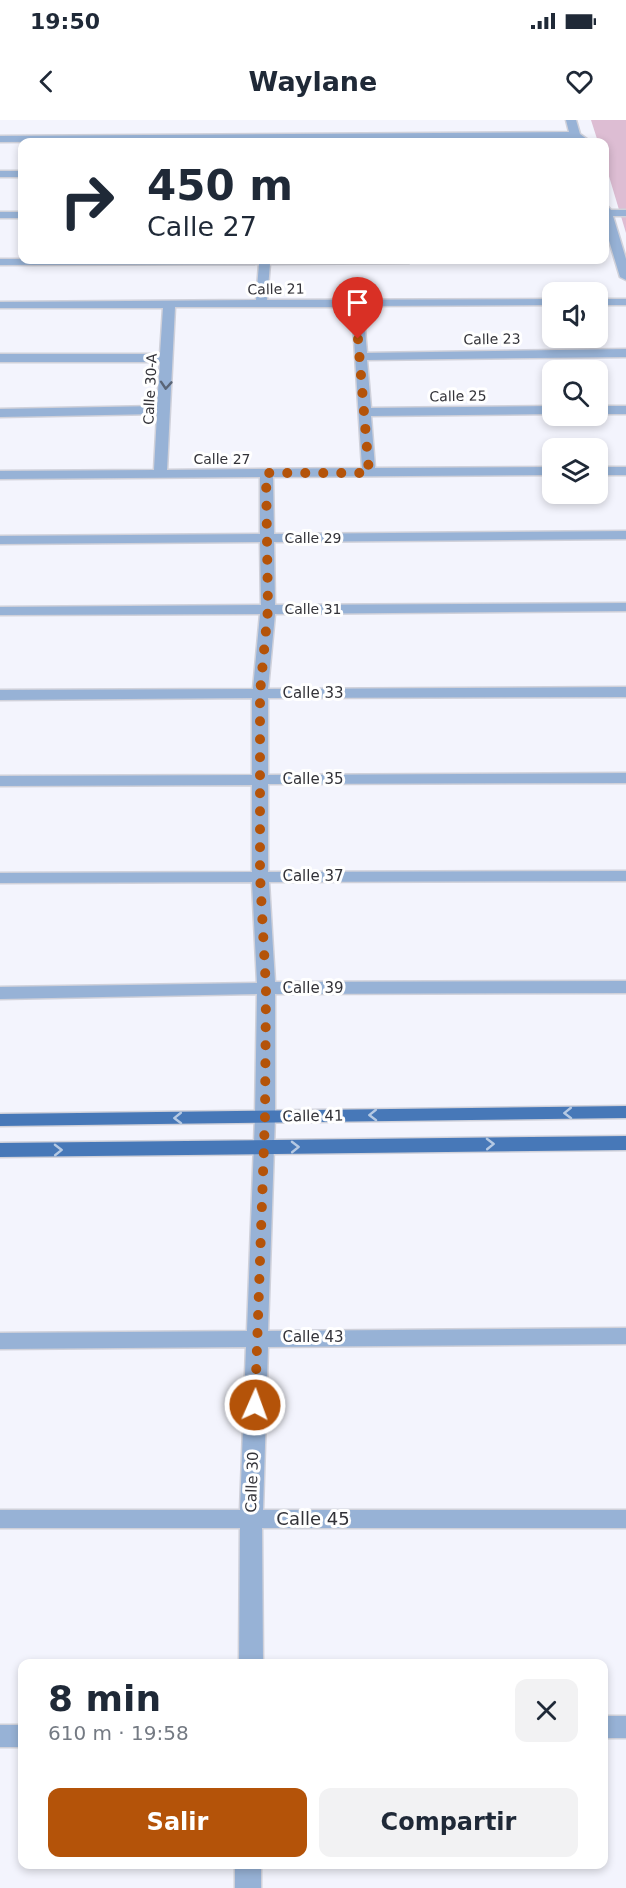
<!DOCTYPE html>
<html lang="es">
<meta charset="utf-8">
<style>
body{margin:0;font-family:"DejaVu Sans",sans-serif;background:#f2f2f3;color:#1f2937;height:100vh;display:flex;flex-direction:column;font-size:22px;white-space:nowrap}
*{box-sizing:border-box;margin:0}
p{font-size:20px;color:#747a83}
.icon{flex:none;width:33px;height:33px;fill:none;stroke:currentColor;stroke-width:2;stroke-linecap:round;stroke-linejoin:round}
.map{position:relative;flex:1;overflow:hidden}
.sheet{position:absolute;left:18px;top:1539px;width:590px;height:210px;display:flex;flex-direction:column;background:#fff;border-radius:12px;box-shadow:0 3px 9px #0003}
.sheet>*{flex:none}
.hud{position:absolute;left:18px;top:18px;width:591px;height:126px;border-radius:12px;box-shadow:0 3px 9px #0003;background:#fff;color:#1f2937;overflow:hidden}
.fabs{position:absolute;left:542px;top:162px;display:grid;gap:12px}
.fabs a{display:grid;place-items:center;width:66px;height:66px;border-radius:12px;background:#fff;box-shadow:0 3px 9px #0003;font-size:30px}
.pin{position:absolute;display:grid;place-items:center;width:51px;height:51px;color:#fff;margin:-62px -26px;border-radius:50% 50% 50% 0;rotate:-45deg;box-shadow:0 0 6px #0007}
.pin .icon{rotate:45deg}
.me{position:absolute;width:66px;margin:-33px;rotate:2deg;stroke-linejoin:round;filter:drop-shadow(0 0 4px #0008)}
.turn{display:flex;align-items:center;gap:21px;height:126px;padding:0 30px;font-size:27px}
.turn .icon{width:78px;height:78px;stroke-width:2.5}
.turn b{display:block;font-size:42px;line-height:51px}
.round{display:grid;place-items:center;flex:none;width:63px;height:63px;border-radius:12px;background:#f2f2f3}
.overview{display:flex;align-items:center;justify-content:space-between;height:102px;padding:0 30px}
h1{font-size:36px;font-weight:800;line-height:45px}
.action{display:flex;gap:12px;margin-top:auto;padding:12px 30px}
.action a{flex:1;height:69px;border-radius:12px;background:#b45309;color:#fff;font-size:24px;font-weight:800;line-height:69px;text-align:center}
.action a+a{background:#f2f2f3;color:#1f2937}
.status{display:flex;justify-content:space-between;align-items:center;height:42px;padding:0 30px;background:#fff;direction:ltr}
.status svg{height:16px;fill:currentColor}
header{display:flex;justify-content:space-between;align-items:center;height:78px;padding:0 30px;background:#fff;font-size:27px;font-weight:800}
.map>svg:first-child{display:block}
.green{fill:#ddbdd3}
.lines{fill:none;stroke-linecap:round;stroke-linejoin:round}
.minor-casing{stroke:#d0d1da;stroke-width:3}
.major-casing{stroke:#d0d1da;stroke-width:3}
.minor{fill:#97b2d6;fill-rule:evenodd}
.major{fill:#4778b8;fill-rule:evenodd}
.oneway{stroke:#5a6577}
.oneway2{stroke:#b5c9e3}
.route{stroke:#b45309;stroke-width:10;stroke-dasharray:0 18}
.labels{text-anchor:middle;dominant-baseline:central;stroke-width:6;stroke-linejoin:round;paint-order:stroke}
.far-street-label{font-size:14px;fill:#323238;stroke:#fff}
.street-label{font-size:15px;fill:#323238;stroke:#fff}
.near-street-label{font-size:18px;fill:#323238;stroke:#fff}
</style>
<div class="status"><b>19:50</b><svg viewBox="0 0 49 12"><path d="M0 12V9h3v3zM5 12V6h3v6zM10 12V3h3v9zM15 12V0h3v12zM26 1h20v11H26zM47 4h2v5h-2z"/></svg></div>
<header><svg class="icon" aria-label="back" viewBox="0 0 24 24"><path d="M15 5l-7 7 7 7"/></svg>Waylane<svg class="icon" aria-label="heart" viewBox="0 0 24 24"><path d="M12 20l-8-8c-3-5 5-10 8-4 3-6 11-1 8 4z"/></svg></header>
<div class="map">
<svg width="626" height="1768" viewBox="0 0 626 1768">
<rect width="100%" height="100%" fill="#f3f4fd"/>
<path class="green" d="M 591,0 L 626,0 L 626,113 L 605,43 L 604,22 L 598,22 Z"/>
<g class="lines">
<g class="minor-casing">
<path id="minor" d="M 566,0 L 576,0 L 580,14 L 591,22 L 580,22 L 573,18 L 0,22 L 0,16 L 569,12 Z
M 0,51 L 22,51 L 22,57 L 0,57 Z
M 604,82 L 611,90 L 626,90 L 626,96 L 613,96 L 626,139 L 626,160 L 620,157 L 604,104 Z
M 0,92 L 22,92 L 22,98 L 0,98 Z
M 0,139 L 414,140 L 409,143 L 270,144 L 267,180 L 552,179 L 552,185 L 363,186 L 367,233 L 626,229 L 626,237 L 367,240 L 371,288 L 552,286 L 552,294 L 371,296 L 375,348 L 552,347 L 552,355 L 273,357 L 274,414 L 626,411 L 626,419 L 274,422 L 275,485 L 626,483 L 626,491 L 275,494 L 268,569 L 626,567 L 626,577 L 268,578 L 268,655 L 626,653 L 626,663 L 268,664 L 268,752 L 626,751 L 626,761 L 269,762 L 275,862 L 626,861 L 626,873 L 275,874 L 275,996 L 268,1211 L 626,1208 L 626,1224 L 268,1227 L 263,1390 L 626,1390 L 626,1408 L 262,1408 L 263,1544 L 239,1544 L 240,1408 L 0,1408 L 0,1390 L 240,1390 L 246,1227 L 0,1229 L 0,1213 L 247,1211 L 255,996 L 257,874 L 0,879 L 0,867 L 257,863 L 252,762 L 0,763 L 0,753 L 252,752 L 252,665 L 0,666 L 0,656 L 252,655 L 252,578 L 0,580 L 0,570 L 253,569 L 260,494 L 0,495 L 0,487 L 261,485 L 260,422 L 0,424 L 0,416 L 260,414 L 260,357 L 0,359 L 0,351 L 154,350 L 157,294 L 0,297 L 0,289 L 157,286 L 160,242 L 0,242 L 0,234 L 160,234 L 163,188 L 0,188 L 0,182 L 256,180 L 259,144 L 0,145 ZM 175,187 L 352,187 L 362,348 L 167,350 Z
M 597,179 L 626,179 L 626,185 L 597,185 Z
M 597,286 L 626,286 L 626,294 L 597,294 Z
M 597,347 L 626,347 L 626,355 L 597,355 Z
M 603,1596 L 626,1596 L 626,1618 L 603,1618 Z
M 0,1605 L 22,1605 L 22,1627 L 0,1627 Z
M 235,1744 L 261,1744 L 261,1768 L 235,1768 Z"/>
</g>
<g class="major-casing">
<path id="major" d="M 626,986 L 626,998 L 0,1006 L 0,994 Z
M 626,1016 L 626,1030 L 0,1037 L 0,1023 Z"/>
</g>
<use href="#minor" class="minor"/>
<use href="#major" class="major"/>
</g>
<defs><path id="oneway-chevron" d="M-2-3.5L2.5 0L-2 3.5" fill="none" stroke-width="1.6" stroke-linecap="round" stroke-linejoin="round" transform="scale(1.5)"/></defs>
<use class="oneway" href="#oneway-chevron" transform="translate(166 265) rotate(94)"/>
<g class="oneway2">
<use href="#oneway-chevron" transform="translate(568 993) rotate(179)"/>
<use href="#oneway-chevron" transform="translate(373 995) rotate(179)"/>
<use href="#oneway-chevron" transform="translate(178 998) rotate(179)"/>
<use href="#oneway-chevron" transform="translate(490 1024) rotate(-1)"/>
<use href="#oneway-chevron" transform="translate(295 1027) rotate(-1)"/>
<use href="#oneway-chevron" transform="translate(58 1030) rotate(-1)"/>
</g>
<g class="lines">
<path class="route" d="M 255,1285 L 265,996 L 266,868 L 260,755 L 260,573 L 268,489 L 266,353 L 369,353 L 358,219"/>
</g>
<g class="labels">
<g class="far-street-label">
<text transform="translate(276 169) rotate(-1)">Calle 21</text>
<text transform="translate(492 219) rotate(-1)">Calle 23</text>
<text transform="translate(150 269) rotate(-87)">Calle 30-A</text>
<text transform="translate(458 276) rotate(-1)">Calle 25</text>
<text x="222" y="339">Calle 27</text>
<text x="313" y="418">Calle 29</text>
<text x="313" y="489">Calle 31</text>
</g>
<g class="street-label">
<text x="313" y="573">Calle 33</text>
<text x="313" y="659">Calle 35</text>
<text x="313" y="756">Calle 37</text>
<text x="313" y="868">Calle 39</text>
<text transform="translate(313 996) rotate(-1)">Calle 41</text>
<text x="313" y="1217">Calle 43</text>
<text transform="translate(252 1362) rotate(-88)">Calle 30</text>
</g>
<g class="near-street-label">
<text x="313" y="1398">Calle 45</text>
</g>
</g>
</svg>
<div class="fabs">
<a><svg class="icon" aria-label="sound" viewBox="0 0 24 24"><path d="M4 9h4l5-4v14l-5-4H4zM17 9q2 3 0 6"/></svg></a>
<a><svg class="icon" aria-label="search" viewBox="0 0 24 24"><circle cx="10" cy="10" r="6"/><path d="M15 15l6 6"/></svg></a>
<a><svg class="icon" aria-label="layers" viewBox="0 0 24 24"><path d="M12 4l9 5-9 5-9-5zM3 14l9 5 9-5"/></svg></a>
</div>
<div class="pin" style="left:358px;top:219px;background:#d93025"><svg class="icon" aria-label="arrive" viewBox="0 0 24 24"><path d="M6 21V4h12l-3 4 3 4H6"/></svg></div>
<svg class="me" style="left:255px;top:1285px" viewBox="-20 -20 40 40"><circle r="17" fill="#b45309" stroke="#fff" stroke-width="3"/><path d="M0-11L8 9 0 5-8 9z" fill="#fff"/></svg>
<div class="hud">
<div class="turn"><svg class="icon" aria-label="right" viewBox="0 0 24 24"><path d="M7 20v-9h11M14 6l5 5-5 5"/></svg><div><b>450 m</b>Calle 27</div></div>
</div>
<section class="sheet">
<div class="overview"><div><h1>8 min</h1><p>610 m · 19:58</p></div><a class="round"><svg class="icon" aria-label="close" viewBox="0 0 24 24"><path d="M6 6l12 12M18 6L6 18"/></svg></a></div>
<div class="action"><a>Salir</a><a>Compartir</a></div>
</section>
</div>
